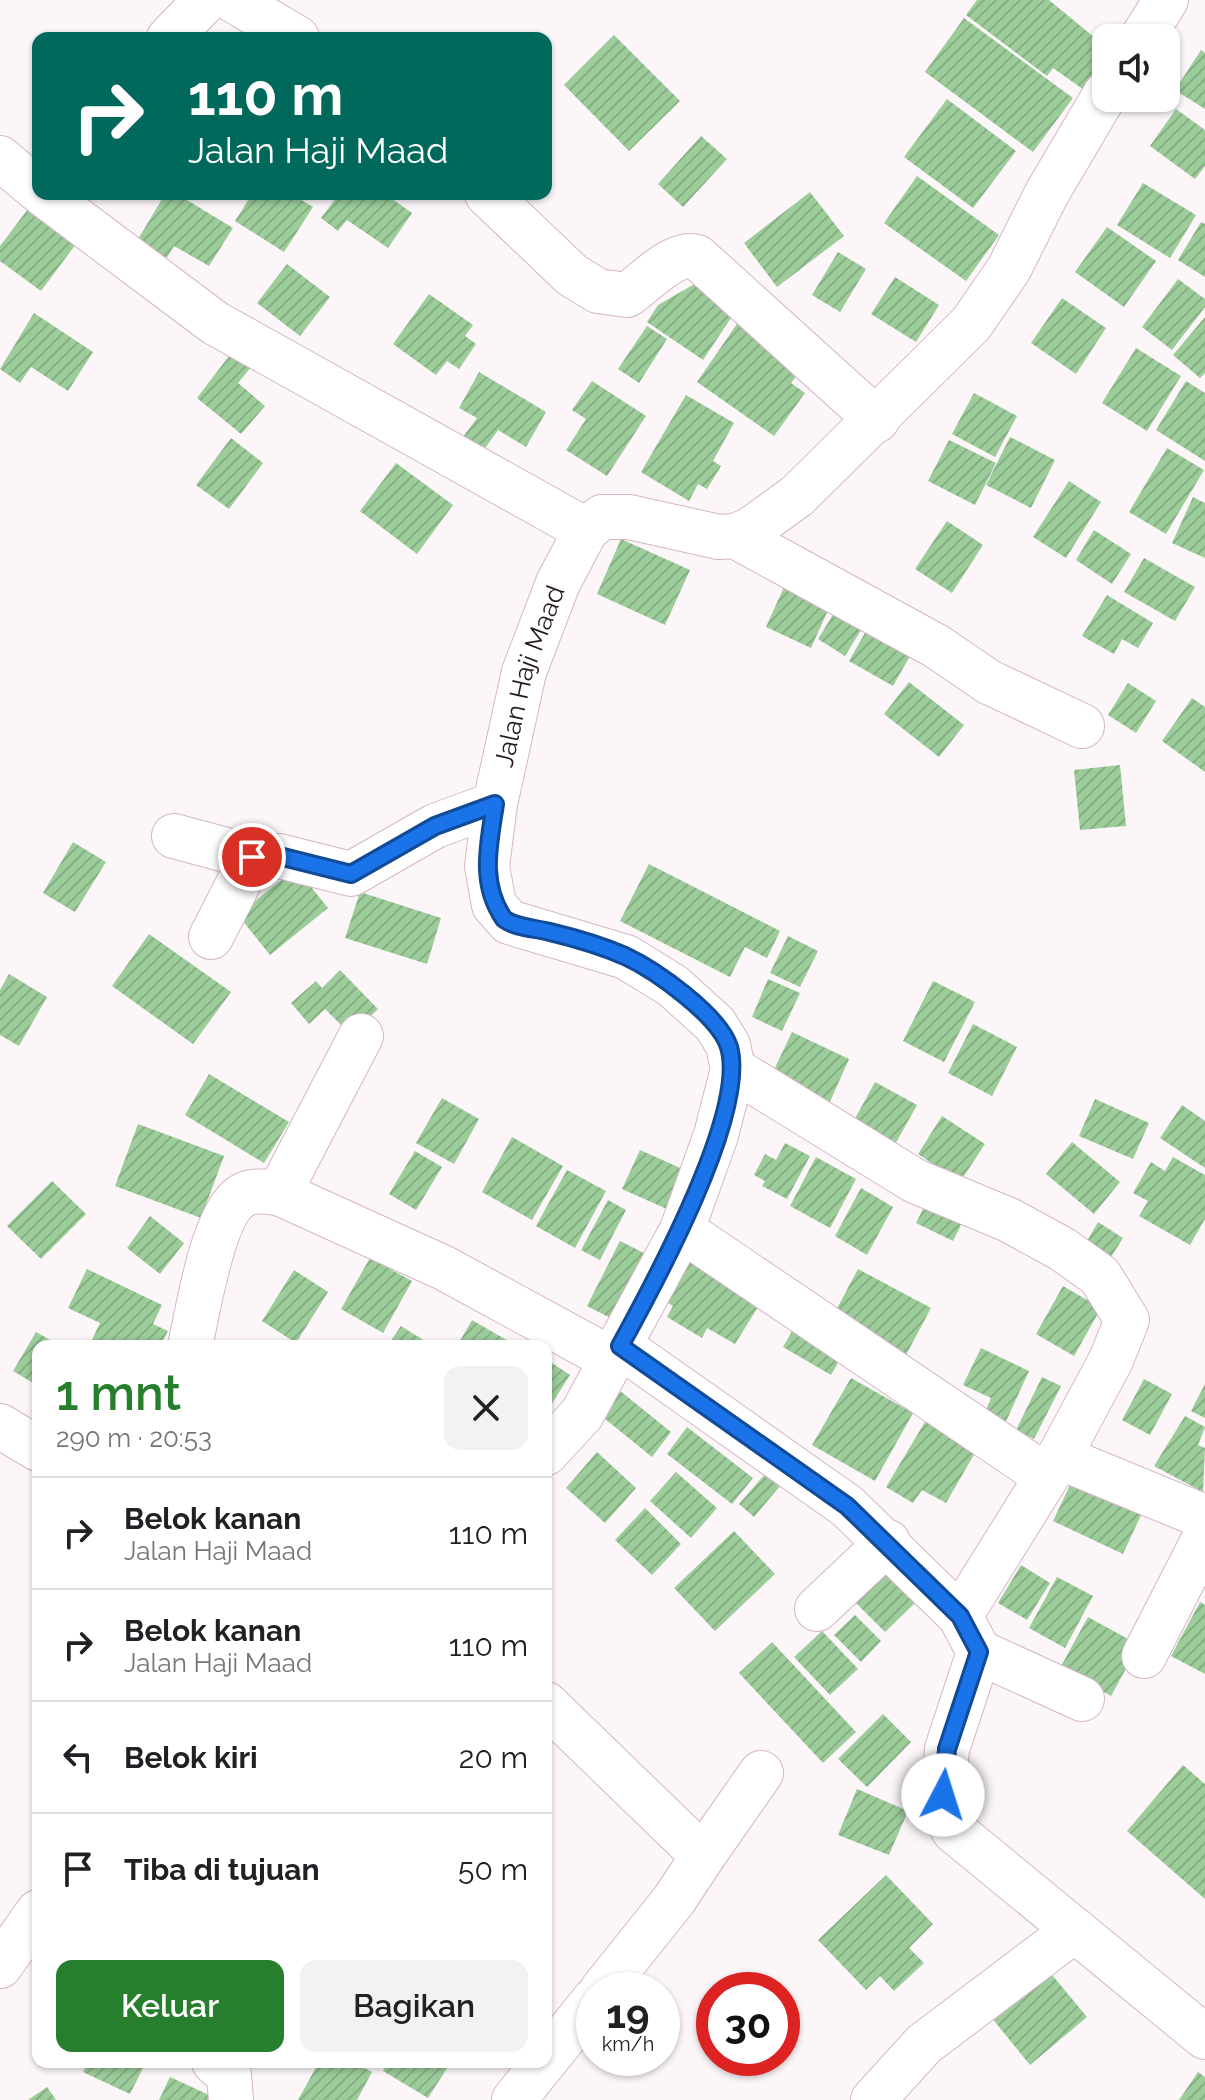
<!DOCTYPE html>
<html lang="id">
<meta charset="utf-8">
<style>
body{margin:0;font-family:Raleway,sans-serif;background:#f2f2f2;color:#202124;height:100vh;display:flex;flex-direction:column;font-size:30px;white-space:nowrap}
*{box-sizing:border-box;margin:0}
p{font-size:26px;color:#757577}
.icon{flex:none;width:44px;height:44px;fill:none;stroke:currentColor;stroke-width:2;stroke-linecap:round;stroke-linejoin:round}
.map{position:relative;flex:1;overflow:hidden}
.details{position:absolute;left:32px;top:1340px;width:520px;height:728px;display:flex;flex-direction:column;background:#fff;border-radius:16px;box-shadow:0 2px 6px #0004}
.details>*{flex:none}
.guide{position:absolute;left:32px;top:32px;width:520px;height:168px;border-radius:16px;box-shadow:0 2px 6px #0004;background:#00695c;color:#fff;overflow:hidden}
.tools{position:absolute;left:1092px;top:24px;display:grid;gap:16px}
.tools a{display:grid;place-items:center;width:88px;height:88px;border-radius:16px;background:#fff;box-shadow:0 2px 6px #0004;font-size:40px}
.speed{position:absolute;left:576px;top:1972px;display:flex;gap:16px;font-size:40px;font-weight:700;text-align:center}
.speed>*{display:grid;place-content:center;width:104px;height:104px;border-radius:50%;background:#fff;box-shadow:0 2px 6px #0004;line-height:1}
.speed small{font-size:20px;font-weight:400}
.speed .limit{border:12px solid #d22;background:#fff;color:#111}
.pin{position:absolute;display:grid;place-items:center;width:68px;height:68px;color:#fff;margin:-34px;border:4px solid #fff;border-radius:50%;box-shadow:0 2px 8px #0007}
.me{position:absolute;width:88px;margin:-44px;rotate:5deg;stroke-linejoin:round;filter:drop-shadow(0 0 6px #0008)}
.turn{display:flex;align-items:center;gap:28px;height:168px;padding:0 24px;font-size:36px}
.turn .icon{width:104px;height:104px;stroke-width:2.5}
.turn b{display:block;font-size:56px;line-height:68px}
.round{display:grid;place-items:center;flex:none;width:84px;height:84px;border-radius:16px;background:#f2f2f2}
.summary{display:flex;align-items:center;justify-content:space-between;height:136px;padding:0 24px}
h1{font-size:48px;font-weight:600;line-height:60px;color:#277f2d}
.primary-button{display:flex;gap:16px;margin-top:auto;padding:16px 24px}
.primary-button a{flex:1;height:92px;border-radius:16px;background:#277f2d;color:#fff;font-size:32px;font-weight:600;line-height:92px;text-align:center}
.primary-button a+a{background:#f2f2f2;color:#202124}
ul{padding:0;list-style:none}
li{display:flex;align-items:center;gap:24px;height:112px;padding:0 24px;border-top:2px solid #e0e0e0}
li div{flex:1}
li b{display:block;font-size:30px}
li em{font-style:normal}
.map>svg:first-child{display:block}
.building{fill:url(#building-hatch)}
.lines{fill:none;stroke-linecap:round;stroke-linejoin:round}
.minor-casing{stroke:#d6b5c6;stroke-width:46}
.minor{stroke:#fff;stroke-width:44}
.route-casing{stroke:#114b97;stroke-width:20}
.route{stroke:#1a73e8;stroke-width:14}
.labels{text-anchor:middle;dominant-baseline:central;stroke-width:7;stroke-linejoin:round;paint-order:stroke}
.street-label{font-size:26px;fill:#271c22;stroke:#fff}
</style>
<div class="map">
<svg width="1205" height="2100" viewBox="0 0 1205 2100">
<defs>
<pattern id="building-hatch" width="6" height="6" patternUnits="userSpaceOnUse" patternTransform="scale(2)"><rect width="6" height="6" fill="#9bcc9a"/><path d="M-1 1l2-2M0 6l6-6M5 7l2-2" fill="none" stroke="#86af84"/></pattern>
</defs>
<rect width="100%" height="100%" fill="#fcf6f9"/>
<path class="building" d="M 977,0 L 1049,0 L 1106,47 L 1106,60 L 1084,90 L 1053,68 L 1047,76 L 966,15 Z
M 964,18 L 1073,98 L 1033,152 L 925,72 Z
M 614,35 L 680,101 L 629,151 L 564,85 Z
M 1201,50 L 1205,53 L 1205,109 L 1175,90 Z
M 947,99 L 1016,151 L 973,208 L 904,157 Z
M 1176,109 L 1205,130 L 1205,166 L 1195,179 L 1150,146 Z
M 701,136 L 727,159 L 683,207 L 658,184 Z
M 917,176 L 999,235 L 966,281 L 884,223 Z
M 1143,183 L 1196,215 L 1170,258 L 1117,225 Z
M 810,192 L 844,236 L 777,287 L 744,243 Z
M 165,194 L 177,194 L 233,228 L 209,266 L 174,246 L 166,259 L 137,241 Z
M 252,194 L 292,194 L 313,207 L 284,252 L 235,221 Z
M 339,194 L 385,194 L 412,213 L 388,248 L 347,220 L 338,231 L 321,218 Z
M 28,209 L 76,244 L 41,291 L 0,261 L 0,246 Z
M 1201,222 L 1205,224 L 1205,277 L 1178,260 Z
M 1107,227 L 1156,261 L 1124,307 L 1075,272 Z
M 838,252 L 866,269 L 840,312 L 812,295 Z
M 287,264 L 330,297 L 300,336 L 257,303 Z
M 895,277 L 939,305 L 916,342 L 871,314 Z
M 705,278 L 741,303 L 703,360 L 647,322 L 658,305 Z
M 1178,279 L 1205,299 L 1205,307 L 1172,350 L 1142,327 Z
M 429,294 L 473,325 L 465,336 L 476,344 L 459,369 L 447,361 L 436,375 L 393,344 Z
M 1062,298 L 1106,328 L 1076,374 L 1031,343 Z
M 34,313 L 93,352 L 68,391 L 31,367 L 20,383 L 0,369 Z
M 1205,317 L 1205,373 L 1200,378 L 1173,355 Z
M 741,318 L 806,363 L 791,383 L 805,393 L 774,436 L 697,382 Z
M 647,326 L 667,339 L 639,383 L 618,369 Z
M 1136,348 L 1181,376 L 1147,431 L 1102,403 Z
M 232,352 L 251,367 L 238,383 L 265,406 L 241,434 L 197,398 Z
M 479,372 L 546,412 L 526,447 L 498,430 L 484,450 L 463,437 L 477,418 L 459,408 Z
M 592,381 L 646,416 L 607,476 L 566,450 L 586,419 L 572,410 Z
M 1186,381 L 1205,393 L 1205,461 L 1156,430 Z
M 974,393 L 1017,416 L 995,457 L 952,434 Z
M 686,395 L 734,423 L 713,461 L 721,466 L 707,489 L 698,484 L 689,501 L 641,472 Z
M 1010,437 L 1055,460 L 1031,508 L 986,485 Z
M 231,438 L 263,463 L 229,509 L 196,485 Z
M 949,440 L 996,463 L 975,505 L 928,481 Z
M 1167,448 L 1204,470 L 1166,534 L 1129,512 Z
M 396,463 L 453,505 L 417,554 L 360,511 Z
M 1069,481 L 1101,502 L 1066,558 L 1033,537 Z
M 1193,497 L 1205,503 L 1205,558 L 1172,543 Z
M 947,521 L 983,545 L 952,593 L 915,569 Z
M 1094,530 L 1131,554 L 1112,584 L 1076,560 Z
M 621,539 L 690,570 L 665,625 L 597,594 Z
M 1144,558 L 1195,587 L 1175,621 L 1124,592 Z
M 784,587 L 829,608 L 811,648 L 766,627 Z
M 1107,595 L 1153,623 L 1138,648 L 1122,639 L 1114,654 L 1082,636 Z
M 839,605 L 866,622 L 845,656 L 818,639 Z
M 874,617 L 918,642 L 893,686 L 849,661 Z
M 909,682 L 964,725 L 939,757 L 884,714 Z
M 1128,683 L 1156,701 L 1136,733 L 1108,715 Z
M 1192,698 L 1205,707 L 1205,772 L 1162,741 Z
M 1120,765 L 1126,826 L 1080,830 L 1074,770 Z
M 73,842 L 106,862 L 75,912 L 43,893 Z
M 649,864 L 780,931 L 767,958 L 745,947 L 730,977 L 620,921 Z
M 296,868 L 328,908 L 270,955 L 238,915 Z
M 360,892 L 441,918 L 427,964 L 345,938 Z
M 149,934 L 231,992 L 193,1044 L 112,986 Z
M 788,936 L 818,951 L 800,987 L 770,973 Z
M 340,970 L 378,1009 L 351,1035 L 325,1009 L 309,1024 L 291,1003 L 316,981 L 322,988 Z
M 9,974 L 47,997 L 19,1046 L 0,1035 L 0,990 Z
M 768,979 L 800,993 L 782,1031 L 752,1017 Z
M 933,981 L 975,1002 L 944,1062 L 903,1041 Z
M 973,1024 L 1017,1047 L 992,1096 L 948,1073 Z
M 792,1032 L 849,1059 L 829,1104 L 771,1076 Z
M 209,1074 L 289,1122 L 264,1163 L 185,1115 Z
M 875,1082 L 917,1105 L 893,1148 L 852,1124 Z
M 442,1098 L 479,1119 L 454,1164 L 416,1143 Z
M 1095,1099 L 1149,1123 L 1133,1159 L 1079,1136 Z
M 1182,1105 L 1205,1121 L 1205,1168 L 1160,1138 Z
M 942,1116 L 985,1144 L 960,1182 L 918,1154 Z
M 138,1124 L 224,1156 L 201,1218 L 115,1186 Z
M 512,1137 L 563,1166 L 532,1220 L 482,1192 Z
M 1072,1142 L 1120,1182 L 1094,1214 L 1046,1174 Z
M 785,1143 L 810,1156 L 787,1199 L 762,1186 L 765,1181 L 754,1175 L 765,1154 L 776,1160 Z
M 640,1150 L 696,1175 L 678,1214 L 622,1189 Z
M 415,1151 L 442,1167 L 416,1210 L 389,1194 Z
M 816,1157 L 856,1179 L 830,1228 L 790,1206 Z
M 1173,1157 L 1205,1175 L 1205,1219 L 1190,1245 L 1139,1216 L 1148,1201 L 1133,1193 L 1151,1162 L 1165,1171 Z
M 567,1170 L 606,1191 L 575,1248 L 536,1226 Z
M 52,1181 L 86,1214 L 41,1259 L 7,1226 Z
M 861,1188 L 893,1207 L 867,1255 L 835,1236 Z
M 931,1193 L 968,1211 L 953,1241 L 916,1223 Z
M 608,1200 L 626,1210 L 600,1260 L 581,1250 Z
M 150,1216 L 184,1243 L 160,1274 L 127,1248 Z
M 1098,1222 L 1123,1238 L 1106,1265 L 1082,1250 Z
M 620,1241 L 662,1262 L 628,1327 L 587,1306 Z
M 694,1257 L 763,1299 L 735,1344 L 707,1328 L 702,1338 L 667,1317 L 673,1306 L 666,1302 Z
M 370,1258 L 412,1281 L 383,1333 L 341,1309 Z
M 87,1269 L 162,1305 L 153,1324 L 168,1331 L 160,1346 L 89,1346 L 100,1323 L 68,1308 Z
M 858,1269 L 931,1308 L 906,1355 L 833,1316 Z
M 294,1270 L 328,1292 L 296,1343 L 262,1321 Z
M 1063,1286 L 1101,1308 L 1074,1356 L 1036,1334 Z
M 472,1320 L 517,1346 L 457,1346 Z
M 798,1321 L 846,1349 L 831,1375 L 783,1347 Z
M 401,1326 L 433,1346 L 387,1346 Z
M 36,1332 L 61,1346 L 38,1346 L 38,1386 L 13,1371 Z
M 981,1348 L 1029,1371 L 1003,1428 L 982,1419 L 991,1398 L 963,1385 Z
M 546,1359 L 570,1375 L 546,1413 Z
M 1042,1377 L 1061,1386 L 1034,1439 L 1016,1430 Z
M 851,1378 L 913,1413 L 875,1481 L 812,1445 Z
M 1144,1379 L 1172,1394 L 1150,1435 L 1122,1420 Z
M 1205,1384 L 1205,1418 L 1191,1411 Z
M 619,1390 L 671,1432 L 652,1457 L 599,1414 Z
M 1185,1416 L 1205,1427 L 1198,1445 L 1205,1448 L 1203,1492 L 1154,1466 Z
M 928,1417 L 979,1446 L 946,1503 L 922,1490 L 913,1503 L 886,1487 Z
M 687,1427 L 753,1478 L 732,1504 L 667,1454 Z
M 597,1452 L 636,1488 L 605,1523 L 566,1488 Z
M 676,1472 L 717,1508 L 691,1538 L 650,1501 Z
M 766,1473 L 780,1486 L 754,1517 L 739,1504 Z
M 1072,1481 L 1142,1513 L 1123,1554 L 1053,1521 Z
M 645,1508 L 681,1544 L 652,1575 L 615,1540 Z
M 734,1531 L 775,1574 L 715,1631 L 674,1588 Z
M 1021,1565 L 1050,1583 L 1027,1620 L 998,1603 Z
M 886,1574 L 915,1603 L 885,1632 L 856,1603 Z
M 1057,1577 L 1093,1596 L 1065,1648 L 1029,1628 Z
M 1200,1602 L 1205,1605 L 1205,1674 L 1171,1656 Z
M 855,1615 L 881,1641 L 861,1662 L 834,1635 Z
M 1088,1617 L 1139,1645 L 1111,1696 L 1060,1668 Z
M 822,1631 L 858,1669 L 830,1695 L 794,1657 Z
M 772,1642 L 856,1732 L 823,1763 L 739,1673 Z
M 883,1714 L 911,1742 L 867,1787 L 838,1759 Z
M 1183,1765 L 1205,1784 L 1205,1899 L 1127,1831 Z
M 857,1789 L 908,1811 L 889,1855 L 838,1835 Z
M 886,1875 L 933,1924 L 909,1948 L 924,1963 L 894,1991 L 880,1976 L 866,1990 L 818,1940 Z
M 1048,1970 L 1087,2017 L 1030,2065 L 991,2017 Z
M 88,2062 L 146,2062 L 130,2094 L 83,2072 Z
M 319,2062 L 353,2062 L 372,2072 L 357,2100 L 298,2100 Z
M 388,2062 L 451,2062 L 428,2098 L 383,2071 Z
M 1198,2072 L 1205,2077 L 1205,2100 L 1179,2100 Z
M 170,2077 L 220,2100 L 159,2100 Z
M 47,2087 L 56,2100 L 28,2100 Z"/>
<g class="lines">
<g class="minor-casing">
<g id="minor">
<path d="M 233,0 L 297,38"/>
<path d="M 169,38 L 206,0"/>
<path d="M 1142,38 L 1166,0"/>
<path d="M 0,158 L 38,190"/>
<path d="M 43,194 L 215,323 L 586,530"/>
<path d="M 487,194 L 572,275 L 598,291 L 627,295 C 645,283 674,250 697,257 L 877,420"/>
<path d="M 735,536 L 936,646 L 989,682 L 1082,726"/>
<path d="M 174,836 L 252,857"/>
<path d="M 211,937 L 252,857 L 279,856 L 351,874 L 435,826 L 495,804"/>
<path d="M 733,1069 L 915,1181 L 1009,1220 L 1062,1249 L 1100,1276 L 1127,1320 L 1111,1360 L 1059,1457"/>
<path d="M 279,1193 L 444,1268 L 613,1360"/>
<path d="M 682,1230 L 1046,1476"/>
<path d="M 190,1346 C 198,1313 213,1204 248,1193 C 257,1190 269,1192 279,1193 L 361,1036"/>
<path d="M 620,1346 L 847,1506 L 960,1616 L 1059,1457 L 1205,1517"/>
<path d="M 0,1426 L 38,1449"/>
<path id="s1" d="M 546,1453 L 582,1414 L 682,1230 L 716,1135 L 733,1069 L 728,1045 L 715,1024 L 673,986 L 626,957 L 509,922 L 494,905 L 487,866 L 495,804 L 524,672 L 558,583 L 586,530 L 602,517 L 629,517 L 719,537 L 735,536 L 750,530 L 797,496 L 971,324 L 1009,269 L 1047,193 L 1106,93"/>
<path d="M 817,1609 L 888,1542"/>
<path d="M 960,1616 L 979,1652 L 947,1749 L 942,1811 L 954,1831 L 1205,2037"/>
<path d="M 979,1652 L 1082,1699"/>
<path d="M 1144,1656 L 1205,1537"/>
<path d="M 546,1704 L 703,1856 L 674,1900 L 602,1990"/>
<path d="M 703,1856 L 761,1773"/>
<path d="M 0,1966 L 38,1912"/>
<path d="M 546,2060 L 594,2000"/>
<path d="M 214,2062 L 229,2075 L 231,2100"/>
<path d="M 514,2100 L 544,2062"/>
<path d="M 873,2100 L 924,2044 L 1075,1930"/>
</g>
</g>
<use href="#minor" class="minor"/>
</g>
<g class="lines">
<g class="route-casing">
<path id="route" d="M 252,857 L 279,856 L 351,874 L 435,826 L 495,804 C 489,844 479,883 504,919 C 516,928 535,928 550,932 C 575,938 602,946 625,956 C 655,970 719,1015 729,1047 C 748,1112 653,1286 620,1346 L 847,1506 L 960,1616 L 979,1652 L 947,1749 L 943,1795"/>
</g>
<use href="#route" class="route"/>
</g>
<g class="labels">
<g class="street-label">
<text stroke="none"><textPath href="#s1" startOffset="972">Jalan Haji Maad</textPath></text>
</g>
</g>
</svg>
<div class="tools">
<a><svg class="icon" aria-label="sound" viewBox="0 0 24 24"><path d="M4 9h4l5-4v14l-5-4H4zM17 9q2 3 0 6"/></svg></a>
</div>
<div class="speed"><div>19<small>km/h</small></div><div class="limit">30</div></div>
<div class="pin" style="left:252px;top:857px;background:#d93025"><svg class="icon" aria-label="arrive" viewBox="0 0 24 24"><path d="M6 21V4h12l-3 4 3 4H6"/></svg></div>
<svg class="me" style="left:943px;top:1795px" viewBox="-20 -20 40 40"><circle r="19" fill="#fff"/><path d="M0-13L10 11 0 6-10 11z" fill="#1a73e8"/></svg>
<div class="guide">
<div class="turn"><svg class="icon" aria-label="right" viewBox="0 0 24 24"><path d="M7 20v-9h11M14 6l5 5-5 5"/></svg><div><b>110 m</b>Jalan Haji Maad</div></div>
</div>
<section class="details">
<div class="summary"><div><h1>1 mnt</h1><p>290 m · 20:53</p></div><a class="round"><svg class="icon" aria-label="close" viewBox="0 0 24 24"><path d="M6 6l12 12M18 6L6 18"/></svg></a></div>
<ul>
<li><svg class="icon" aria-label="right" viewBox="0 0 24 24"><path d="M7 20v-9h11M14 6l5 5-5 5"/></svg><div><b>Belok kanan</b><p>Jalan Haji Maad</p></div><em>110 m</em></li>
<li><svg class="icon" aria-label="right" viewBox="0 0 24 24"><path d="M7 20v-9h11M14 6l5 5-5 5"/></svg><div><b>Belok kanan</b><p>Jalan Haji Maad</p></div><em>110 m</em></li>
<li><svg class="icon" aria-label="left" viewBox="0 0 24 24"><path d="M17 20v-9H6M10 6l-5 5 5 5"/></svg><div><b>Belok kiri</b></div><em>20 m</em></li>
<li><svg class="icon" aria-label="arrive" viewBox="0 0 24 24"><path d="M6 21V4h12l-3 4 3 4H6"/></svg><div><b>Tiba di tujuan</b></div><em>50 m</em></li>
</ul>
<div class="primary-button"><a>Keluar</a><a>Bagikan</a></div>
</section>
</div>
